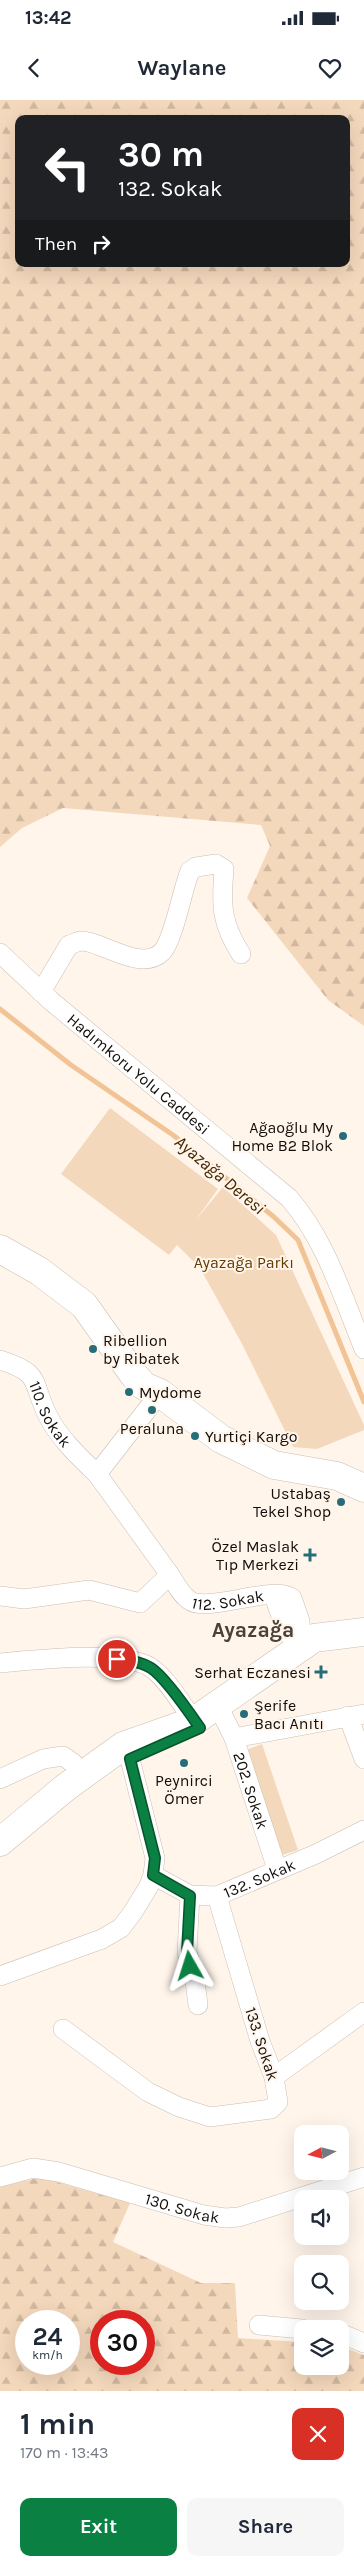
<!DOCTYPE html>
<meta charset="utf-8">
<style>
body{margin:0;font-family:Karla,sans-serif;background:#f6f6f7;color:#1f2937;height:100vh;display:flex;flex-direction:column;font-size:19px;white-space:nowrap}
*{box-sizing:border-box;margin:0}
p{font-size:16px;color:#747a83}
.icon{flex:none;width:28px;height:28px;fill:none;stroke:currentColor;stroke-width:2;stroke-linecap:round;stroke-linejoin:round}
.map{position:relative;height:2291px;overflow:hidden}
.drawer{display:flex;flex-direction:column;background:#fff;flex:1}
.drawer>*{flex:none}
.top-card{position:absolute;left:15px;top:15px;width:335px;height:152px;border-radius:10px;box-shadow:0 5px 20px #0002;background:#202124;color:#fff;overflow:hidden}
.needle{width:32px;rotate:263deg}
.buttons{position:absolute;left:294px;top:2025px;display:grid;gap:10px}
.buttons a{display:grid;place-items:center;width:55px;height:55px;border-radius:10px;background:#fff;box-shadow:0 5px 20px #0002;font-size:25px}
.speed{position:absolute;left:15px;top:2210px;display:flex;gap:10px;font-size:25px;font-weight:700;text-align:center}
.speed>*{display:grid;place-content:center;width:65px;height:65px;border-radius:50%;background:#fff;box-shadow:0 5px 20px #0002;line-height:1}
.speed small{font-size:12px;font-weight:400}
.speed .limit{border:8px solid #d22;background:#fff;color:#111}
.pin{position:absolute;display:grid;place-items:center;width:42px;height:42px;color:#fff;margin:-21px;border:2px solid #fff;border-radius:50%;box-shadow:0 1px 5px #0007}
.me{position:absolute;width:55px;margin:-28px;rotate:354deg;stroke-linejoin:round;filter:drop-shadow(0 0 4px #0008)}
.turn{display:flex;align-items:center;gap:18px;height:105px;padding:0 20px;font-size:22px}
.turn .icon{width:65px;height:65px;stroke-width:2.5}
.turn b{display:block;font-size:35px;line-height:42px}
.then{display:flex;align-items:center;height:48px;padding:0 20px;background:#0003;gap:10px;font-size:19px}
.round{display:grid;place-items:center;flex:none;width:52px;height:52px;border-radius:10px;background:#f6f6f7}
.head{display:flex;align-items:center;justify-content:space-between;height:85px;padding:0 20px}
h1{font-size:30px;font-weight:700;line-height:38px}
.cta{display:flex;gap:10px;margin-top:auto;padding:10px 20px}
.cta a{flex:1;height:58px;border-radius:10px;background:#0b8043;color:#fff;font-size:20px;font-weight:700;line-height:58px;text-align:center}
.cta a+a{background:#f6f6f7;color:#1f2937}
.status{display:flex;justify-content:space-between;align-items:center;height:35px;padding:0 25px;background:#fff;direction:ltr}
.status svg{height:14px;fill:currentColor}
header{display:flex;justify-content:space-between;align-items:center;height:65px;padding:0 20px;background:#fff;font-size:22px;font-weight:700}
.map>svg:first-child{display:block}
.forest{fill:url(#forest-firs);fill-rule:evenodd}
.green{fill:#f4d8bc}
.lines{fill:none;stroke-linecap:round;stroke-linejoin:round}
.stream{stroke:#f2c495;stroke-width:5}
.street-casing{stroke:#cabeb2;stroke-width:20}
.secondary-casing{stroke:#cabeb2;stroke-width:29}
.street{stroke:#fff;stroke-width:19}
.secondary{stroke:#fff;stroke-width:28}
.route-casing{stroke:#07532c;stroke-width:12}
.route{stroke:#0b8043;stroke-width:9}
.poi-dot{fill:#266d7a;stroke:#fff5eb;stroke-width:2}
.labels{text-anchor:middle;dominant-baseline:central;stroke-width:4;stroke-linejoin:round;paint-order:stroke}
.street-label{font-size:16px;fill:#120e0a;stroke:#fff5eb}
.poi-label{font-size:16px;fill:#120e0a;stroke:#fff5eb;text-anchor:end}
.park-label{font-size:16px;fill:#653b00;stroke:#fff5eb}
.water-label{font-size:18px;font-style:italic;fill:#452801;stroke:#fff5eb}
.district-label{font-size:21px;font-weight:bold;fill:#4a4137;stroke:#fff5eb}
</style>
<div class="status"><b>13:42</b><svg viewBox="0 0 49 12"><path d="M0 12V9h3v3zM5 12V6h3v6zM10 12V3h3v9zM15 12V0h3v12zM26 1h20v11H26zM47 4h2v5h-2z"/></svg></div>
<header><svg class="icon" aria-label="back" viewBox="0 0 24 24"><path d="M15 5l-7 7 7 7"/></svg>Waylane<svg class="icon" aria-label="heart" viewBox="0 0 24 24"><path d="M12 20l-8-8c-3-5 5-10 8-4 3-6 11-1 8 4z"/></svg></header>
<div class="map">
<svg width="364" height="2291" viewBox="0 0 364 2291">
<defs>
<pattern id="forest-firs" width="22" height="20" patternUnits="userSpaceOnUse" patternTransform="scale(1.25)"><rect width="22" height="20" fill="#f4d8bc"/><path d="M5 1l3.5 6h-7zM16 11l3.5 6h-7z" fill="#d0b8a0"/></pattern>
</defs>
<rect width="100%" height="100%" fill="#fff5eb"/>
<path class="forest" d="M 0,0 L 364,0 L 364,926 L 328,900 L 247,798 L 270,746 L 261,725 L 63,708 L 22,728 L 0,747 ZM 19,19 L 346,19 L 346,164 L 19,164 Z
M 33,2079 L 46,2079 L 130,2103 L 113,2142 L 201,2183 L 235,2183 L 238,2238 L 302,2242 L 302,2266 L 340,2266 L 340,2246 L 364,2255 L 364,2291 L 0,2291 L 0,2087 ZM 26,2221 L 69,2221 L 69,2264 L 26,2264 ZM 101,2221 L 144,2221 L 144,2264 L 101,2264 Z"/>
<path class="green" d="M 110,1008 L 218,1089 L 195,1121 L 223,1087 L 276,1135 L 364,1325 L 364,1330 L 317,1349 L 293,1347 L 241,1242 L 200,1168 L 177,1145 L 169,1155 L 61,1074 Z
M 262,1644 L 298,1750 L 282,1755 L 246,1650 Z"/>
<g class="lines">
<path class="stream" d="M 0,909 L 71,965 L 173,1035 L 274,1117 L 298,1140 L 364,1302"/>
<g class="street-casing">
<g id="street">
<path id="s1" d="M 0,853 L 51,901 L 289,1098 C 326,1140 343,1198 364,1249"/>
<path d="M 41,892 L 69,845 C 72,844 77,842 80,841 C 101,840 140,873 162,852 C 174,839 182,790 190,771 L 196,767 L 216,764 L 224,769 C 221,805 221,823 241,854"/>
<path id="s2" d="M 0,1260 C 42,1273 31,1281 47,1314 C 58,1337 79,1357 97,1374"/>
<path d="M 160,1293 L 97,1374 L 170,1475"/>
<path id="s3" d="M 0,1496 L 24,1499 L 89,1490 L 140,1503 L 170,1475 C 175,1483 181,1495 189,1500 C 207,1514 273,1484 292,1498 L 300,1521 L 300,1547"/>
<path d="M 274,1496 L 286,1531 L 300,1547"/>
<path d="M 0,1563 C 35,1560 121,1550 150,1567 C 166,1577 183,1606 194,1621"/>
<path id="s4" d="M 222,1614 L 234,1638 L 277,1769"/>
<path d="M 348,1616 L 364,1659"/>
<path d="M 234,1638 L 364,1614"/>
<path d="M 0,1679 L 43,1659 L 63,1656 L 73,1663 L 83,1675"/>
<path id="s5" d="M 153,1775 L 190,1795 L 217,1796 L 316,1754 L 364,1730"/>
<path d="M 190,1795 L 187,1852 L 195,1881 L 198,1905"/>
<path d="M 0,1876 L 102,1839 L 121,1828 L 133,1812 L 149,1786 L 153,1775 L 155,1758 L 130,1659"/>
<path d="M 63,1929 L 148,1992 L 179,2007 L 210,2017 L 271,2009 L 278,2002 L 274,1977 L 260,1941 L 217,1796"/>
<path d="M 274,1977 L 364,1912"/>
<path id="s6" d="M 0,2077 L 33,2068 L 59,2072 L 204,2115 L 225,2118 L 239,2117 L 364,2077"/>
<path d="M 259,2225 L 302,2229"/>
<path d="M 340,2233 L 364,2243"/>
</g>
</g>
<g class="secondary-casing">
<path id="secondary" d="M 0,1149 L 39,1171 L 84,1205 L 133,1274 L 144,1286 L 160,1293 L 221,1339 L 274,1365 L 337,1376 L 364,1388
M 0,1742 L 66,1687 L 123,1646 L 194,1621 L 314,1538 L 364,1532"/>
</g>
<use href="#street" class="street"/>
<use href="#secondary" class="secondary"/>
</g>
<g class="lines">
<g class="route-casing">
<path id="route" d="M 117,1559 C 128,1561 141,1561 151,1568 C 166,1578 189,1612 200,1628 L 130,1659 L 155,1758 L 153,1775 L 190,1796 L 187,1852 L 190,1866"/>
</g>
<use href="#route" class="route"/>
</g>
<g class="poi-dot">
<circle cx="343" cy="1036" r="5"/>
<circle cx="93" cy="1249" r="5"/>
<circle cx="129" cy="1292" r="5"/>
<circle cx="152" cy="1310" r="5"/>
<circle cx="195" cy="1336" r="5"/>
<circle cx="341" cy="1402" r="5"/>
<path d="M307.5 1447.5h5v5h5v5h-5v5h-5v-5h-5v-5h5z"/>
<path d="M318.5 1564.5h5v5h5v5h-5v5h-5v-5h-5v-5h5z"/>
<circle cx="244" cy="1614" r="5"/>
<circle cx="184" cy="1663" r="5"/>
</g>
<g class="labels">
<g class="street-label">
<text stroke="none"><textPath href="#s1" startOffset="184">Hadımkoru Yolu Caddesi</textPath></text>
<text stroke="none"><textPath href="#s2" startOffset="78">110. Sokak</textPath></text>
<text stroke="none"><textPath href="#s3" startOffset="255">112. Sokak</textPath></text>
<text stroke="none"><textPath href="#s4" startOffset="82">202. Sokak</textPath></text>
<text stroke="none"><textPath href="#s5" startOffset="115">132. Sokak</textPath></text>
<text transform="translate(262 1944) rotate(72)">133. Sokak</text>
<text stroke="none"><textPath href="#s6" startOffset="189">130. Sokak</textPath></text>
</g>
<g class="poi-label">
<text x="333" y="1027">Ağaoğlu My<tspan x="333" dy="18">Home B2 Blok</tspan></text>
<text x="103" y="1240" text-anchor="start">Ribellion<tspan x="103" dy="18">by Ribatek</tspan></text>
<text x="139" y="1292" text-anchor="start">Mydome</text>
<text x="152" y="1328" text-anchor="middle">Peraluna</text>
<text x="205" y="1336" text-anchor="start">Yurtiçi Kargo</text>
<text x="331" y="1393">Ustabaş<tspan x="331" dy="18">Tekel Shop</tspan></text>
<text x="299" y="1446">Özel Maslak<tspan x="299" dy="18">Tıp Merkezi</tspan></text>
<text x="311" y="1572">Serhat Eczanesi</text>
<text x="254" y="1605" text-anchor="start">Şerife<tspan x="254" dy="18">Bacı Anıtı</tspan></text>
<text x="184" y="1680" text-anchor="middle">Peynirci<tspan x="184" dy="18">Ömer</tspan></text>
</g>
<g class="park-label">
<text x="244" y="1162">Ayazağa Parkı</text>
</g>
<g class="water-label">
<text transform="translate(220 1075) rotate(40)">Ayazağa Deresi</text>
</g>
<g class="district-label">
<text x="253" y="1530">Ayazağa</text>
</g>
</g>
</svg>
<div class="buttons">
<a><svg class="needle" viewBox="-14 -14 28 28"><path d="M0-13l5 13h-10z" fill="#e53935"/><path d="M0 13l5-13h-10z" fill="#747a83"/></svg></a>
<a><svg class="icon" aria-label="sound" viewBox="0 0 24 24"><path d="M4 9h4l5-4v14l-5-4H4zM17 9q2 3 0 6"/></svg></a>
<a><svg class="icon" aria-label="search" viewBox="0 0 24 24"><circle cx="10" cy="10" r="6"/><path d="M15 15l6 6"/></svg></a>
<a><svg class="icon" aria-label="layers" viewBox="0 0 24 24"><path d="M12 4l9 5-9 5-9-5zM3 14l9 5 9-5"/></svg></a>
</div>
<div class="speed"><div>24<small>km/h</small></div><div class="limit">30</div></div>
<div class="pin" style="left:117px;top:1559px;background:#d93025"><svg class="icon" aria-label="arrive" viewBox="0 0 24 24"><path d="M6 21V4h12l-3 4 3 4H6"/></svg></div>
<svg class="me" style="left:190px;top:1866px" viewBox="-20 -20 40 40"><path d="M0-17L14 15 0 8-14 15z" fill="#0b8043" stroke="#fff" stroke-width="4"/></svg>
<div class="top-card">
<div class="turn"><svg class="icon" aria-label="left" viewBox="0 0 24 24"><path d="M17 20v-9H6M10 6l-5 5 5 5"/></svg><div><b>30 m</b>132. Sokak</div></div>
<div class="then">Then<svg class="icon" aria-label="right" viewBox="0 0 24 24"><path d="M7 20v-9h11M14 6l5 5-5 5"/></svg></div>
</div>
</div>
<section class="drawer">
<div class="head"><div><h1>1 min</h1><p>170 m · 13:43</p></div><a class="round" style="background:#d93025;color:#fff"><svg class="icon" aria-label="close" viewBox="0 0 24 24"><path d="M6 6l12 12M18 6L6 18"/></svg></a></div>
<div class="cta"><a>Exit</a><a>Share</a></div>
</section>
